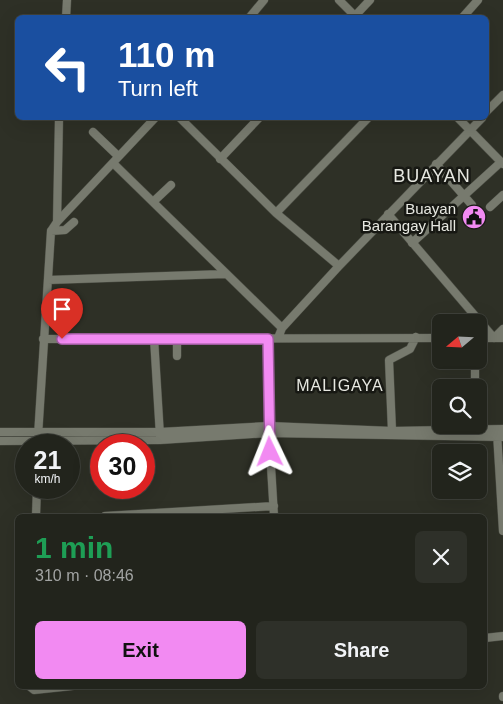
<!DOCTYPE html>
<meta charset="utf-8">
<style>
body{margin:0;font-family:Helvetica,sans-serif;background:#2e3029;color:#f1f3f6;height:100vh;display:flex;flex-direction:column;font-size:19px;white-space:nowrap}
*{box-sizing:border-box;margin:0}
p{font-size:16px;color:#a2a4a3}
.icon{flex:none;width:28px;height:28px;fill:none;stroke:currentColor;stroke-width:2;stroke-linecap:round;stroke-linejoin:round}
.map{position:relative;flex:1;overflow:hidden}
.side{position:absolute;left:15px;top:514px;width:472px;height:175px;display:flex;flex-direction:column;background:#22241c;border-radius:8px;box-shadow:0 5px 20px #0002,0 0 0 1px #3f413b}
.side>*{flex:none}
.guide{position:absolute;left:15px;top:15px;width:474px;height:105px;border-radius:8px;box-shadow:0 5px 20px #0002,0 0 0 1px #3f413b;background:#1a4fa0;color:#fff;overflow:hidden}
.needle{width:32px;rotate:251deg}
.controls{position:absolute;left:432px;top:314px;display:grid;gap:10px}
.controls a{display:grid;place-items:center;width:55px;height:55px;border-radius:8px;background:#22241c;box-shadow:0 5px 20px #0002,0 0 0 1px #3f413b;font-size:25px}
.speed{position:absolute;left:15px;top:434px;display:flex;gap:10px;font-size:25px;font-weight:700;text-align:center}
.speed>*{display:grid;place-content:center;width:65px;height:65px;border-radius:50%;background:#22241c;box-shadow:0 5px 20px #0002,0 0 0 1px #3f413b;line-height:1}
.speed small{font-size:12px;font-weight:400}
.speed .limit{border:8px solid #d22;background:#fff;color:#111}
.pin{position:absolute;display:grid;place-items:center;width:42px;height:42px;color:#fff;margin:-51px -21px;border-radius:50% 50% 50% 0;rotate:-45deg;box-shadow:0 0 5px #0007}
.pin .icon{rotate:45deg}
.me{position:absolute;width:55px;margin:-28px;rotate:358deg;stroke-linejoin:round;filter:drop-shadow(0 0 4px #0008)}
.turn{display:flex;align-items:center;gap:18px;height:105px;padding:0 20px;font-size:22px}
.turn .icon{width:65px;height:65px;stroke-width:2.5}
.turn b{display:block;font-size:35px;line-height:42px}
.round{display:grid;place-items:center;flex:none;width:52px;height:52px;border-radius:8px;background:#2e3029}
.head{display:flex;align-items:center;justify-content:space-between;height:85px;padding:0 20px}
h1{font-size:30px;font-weight:700;line-height:38px;color:#1e9e55}
.primary-button{display:flex;gap:10px;margin-top:auto;padding:10px 20px}
.primary-button a{flex:1;height:58px;border-radius:8px;background:#f28af2;color:#111;font-size:20px;font-weight:700;line-height:58px;text-align:center}
.primary-button a+a{background:#2e3029;color:#f1f3f6}
.map>svg:first-child{display:block}
.lines{fill:none;stroke-linecap:round;stroke-linejoin:round}
.minor-casing{stroke:#4c4e45;stroke-width:9}
.minor{stroke:#777a6e;stroke-width:8}
.route-casing{stroke:#9d5a9d;stroke-width:12}
.route{stroke:#f28af2;stroke-width:9}
.labels{text-anchor:middle;dominant-baseline:central;stroke-width:5;stroke-linejoin:round;paint-order:stroke}
.poi-label{font-size:15px;fill:#e7e8e1;stroke:#171813;text-anchor:end}
.neighbourhood-label{font-size:16px;letter-spacing:1px;fill:#e7e8e1;stroke:#171813}
.quarter-label{font-size:18px;letter-spacing:1px;fill:#e7e8e1;stroke:#171813}
</style>
<div class="map">
<svg width="503" height="704" viewBox="0 0 503 704">
<rect width="100%" height="100%" fill="#2e3026"/>
<g class="lines">
<g class="minor-casing">
<path id="minor" d="M 339,0 L 357,18
M 66,18 L 67,0
M 249,18 L 264,0
M 353,18 L 370,0
M 462,18 L 478,0
M 486,112 L 503,95
M 180,118 L 276,213 L 339,266
M 458,118 L 503,164
M 93,132 L 118,156
M 220,159 L 259,118
M 113,163 L 282,328
M 436,164 L 472,205
M 153,202 L 171,185
M 490,207 L 503,195
M 276,213 L 368,118
M 388,214 L 494,338 L 503,329
M 57,222 L 155,118
M 51,231 L 65,230 L 74,222
M 412,243 L 501,162
M 48,280 L 225,274
M 154,338 L 160,436
M 278,338 L 282,328 L 339,266 L 482,118
M 479,338 L 503,338
M 43,339 L 441,338
M 177,339 L 177,356
M 268,339 L 269,433 L 274,516
M 475,360 L 475,388
M 392,431 L 389,360 L 410,349 L 416,337
M 0,432 L 160,432 L 269,426 L 392,431 L 503,429
M 497,433 L 503,531
M 38,436 L 51,231 L 57,222 L 59,118
M 0,441 L 160,440 L 269,433 L 503,437
M 36,516 L 37,488
M 105,516 L 274,506
M 485,638 L 503,636
M 29,686 L 34,690 L 72,686
M 503,697 L 503,696"/>
</g>
<use href="#minor" class="minor"/>
</g>
<g class="lines">
<g class="route-casing">
<path id="route" d="M 62,339 L 268,339 L 270,452"/>
</g>
<use href="#route" class="route"/>
</g>
<defs>
<g id="civic-disc" transform="scale(1.25)"><circle r="9.5" fill="#f28af2" stroke="#171813"/><path d="M-.6-6.5H3V-4.5H.6V-3L4-1V1h2V6H-6V1h2V-1L-.6-3ZM-1.2 2.5V6h2.4V2.5Z" fill="#111"/></g>
</defs>
<g fill-rule="evenodd">
<use href="#civic-disc" x="474" y="217"/>
</g>
<g class="labels">
<g class="poi-label">
<text x="456" y="208">Buayan<tspan x="456" dy="17">Barangay Hall</tspan></text>
</g>
<g class="neighbourhood-label">
<text x="340" y="385">MALIGAYA</text>
</g>
<g class="quarter-label">
<text x="432" y="176">BUAYAN</text>
</g>
</g>
</svg>
<div class="controls">
<a><svg class="needle" viewBox="-14 -14 28 28"><path d="M0-13l5 13h-10z" fill="#e53935"/><path d="M0 13l5-13h-10z" fill="#a2a4a3"/></svg></a>
<a><svg class="icon" aria-label="search" viewBox="0 0 24 24"><circle cx="10" cy="10" r="6"/><path d="M15 15l6 6"/></svg></a>
<a><svg class="icon" aria-label="layers" viewBox="0 0 24 24"><path d="M12 4l9 5-9 5-9-5zM3 14l9 5 9-5"/></svg></a>
</div>
<div class="speed"><div>21<small>km/h</small></div><div class="limit">30</div></div>
<div class="pin" style="left:62px;top:339px;background:#d93025"><svg class="icon" aria-label="arrive" viewBox="0 0 24 24"><path d="M6 21V4h12l-3 4 3 4H6"/></svg></div>
<svg class="me" style="left:270px;top:452px" viewBox="-20 -20 40 40"><path d="M0-17L14 15 0 8-14 15z" fill="#f28af2" stroke="#fff" stroke-width="4"/></svg>
<div class="guide">
<div class="turn"><svg class="icon" aria-label="left" viewBox="0 0 24 24"><path d="M17 20v-9H6M10 6l-5 5 5 5"/></svg><div><b>110 m</b>Turn left</div></div>
</div>
<section class="side">
<div class="head"><div><h1>1 min</h1><p>310 m · 08:46</p></div><a class="round"><svg class="icon" aria-label="close" viewBox="0 0 24 24"><path d="M6 6l12 12M18 6L6 18"/></svg></a></div>
<div class="primary-button"><a>Exit</a><a>Share</a></div>
</section>
</div>
